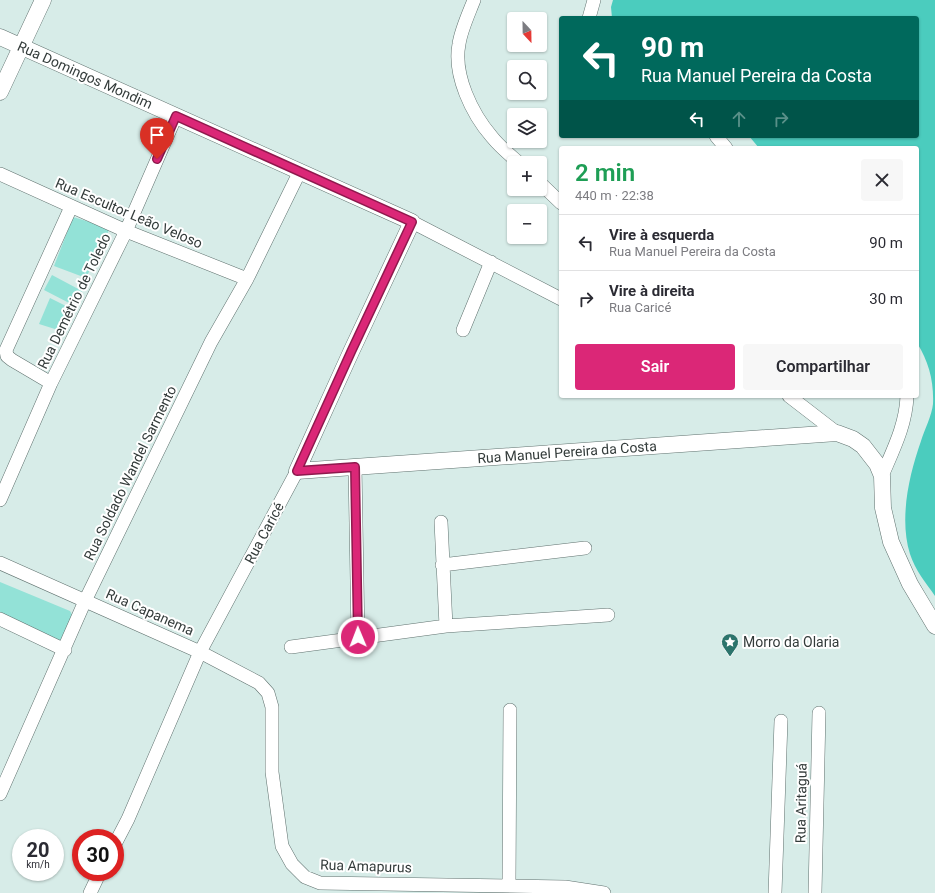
<!DOCTYPE html>
<html lang="pt">
<meta charset="utf-8">
<style>
body{margin:0;font-family:Roboto,sans-serif;background:#f7f7f7;color:#2b2b33;height:100vh;display:flex;flex-direction:column;font-size:15px;white-space:nowrap}
*{box-sizing:border-box;margin:0}
p{font-size:13px;color:#7c7c81}
.icon{flex:none;width:22px;height:22px;fill:none;stroke:currentColor;stroke-width:2;stroke-linecap:round;stroke-linejoin:round}
.map{position:relative;flex:1;overflow:hidden}
.details{position:absolute;left:559px;top:146px;width:360px;height:252px;display:flex;flex-direction:column;background:#fff;border-radius:4px;box-shadow:0 1px 3px #0004}
.details>*{flex:none}
.banner{position:absolute;left:559px;top:16px;width:360px;height:122px;border-radius:4px;box-shadow:0 1px 3px #0004;background:#00695c;color:#fff;overflow:hidden}
.needle{width:26px;rotate:158deg}
.controls{position:absolute;left:507px;top:12px;display:grid;gap:8px}
.controls a{display:grid;place-items:center;width:40px;height:40px;border-radius:4px;background:#fff;box-shadow:0 1px 3px #0004;font-size:20px}
.speed{position:absolute;left:12px;top:829px;display:flex;gap:8px;font-size:20px;font-weight:700;text-align:center}
.speed>*{display:grid;place-content:center;width:52px;height:52px;border-radius:50%;background:#fff;box-shadow:0 1px 3px #0004;line-height:1}
.speed small{font-size:10px;font-weight:400}
.speed .limit{border:6px solid #d22;background:#fff;color:#111}
.pin{position:absolute;display:grid;place-items:center;width:34px;height:34px;color:#fff;margin:-41px -17px;border-radius:50% 50% 50% 0;rotate:-45deg;box-shadow:0 0 4px #0007}
.pin .icon{rotate:45deg}
.me{position:absolute;width:44px;margin:-22px;rotate:359deg;stroke-linejoin:round;filter:drop-shadow(0 0 3px #0008)}
.turn{display:flex;align-items:center;gap:14px;height:84px;padding:0 16px;font-size:18px}
.turn .icon{width:52px;height:52px;stroke-width:2.5}
.turn b{display:block;font-size:28px;line-height:34px}
.lanes{display:flex;align-items:center;height:38px;padding:0 16px;background:#0003;justify-content:center;gap:20px;direction:ltr}
.lanes .off{opacity:.35}
.round{display:grid;place-items:center;flex:none;width:42px;height:42px;border-radius:4px;background:#f7f7f7}
.overview{display:flex;align-items:center;justify-content:space-between;height:68px;padding:0 16px}
h1{font-size:24px;font-weight:600;line-height:30px;color:#1e9e55}
.action{display:flex;gap:8px;margin-top:auto;padding:8px 16px}
.action a{flex:1;height:46px;border-radius:4px;background:#db2777;color:#fff;font-size:16px;font-weight:600;line-height:46px;text-align:center}
.action a+a{background:#f7f7f7;color:#2b2b33}
ul{padding:0;list-style:none}
li{display:flex;align-items:center;gap:12px;height:56px;padding:0 16px;border-top:1px solid #e1e1e2}
li div{flex:1}
li b{display:block;font-size:15px}
li em{font-style:normal}
.map>svg:first-child{display:block}
.green{fill:#93e2d7}
.water{fill:#4bccbe}
.lines{fill:none;stroke-linecap:round;stroke-linejoin:round}
.minor-casing{stroke:#60726f;stroke-width:14}
.tertiary-casing{stroke:#60726f;stroke-width:17}
.minor{stroke:#fff;stroke-width:13}
.tertiary{stroke:#fff;stroke-width:16}
.route-casing{stroke:#8e194d;stroke-width:10}
.route{stroke:#db2777;stroke-width:7}
.labels{text-anchor:middle;dominant-baseline:central;stroke-width:4;stroke-linejoin:round;paint-order:stroke}
.street-label{font-size:14px;fill:#333b3a;stroke:#fff}
.poi-label{font-size:14px;fill:#333b3a;stroke:#fff;text-anchor:start}
</style>
<div class="map">
<svg width="935" height="893" viewBox="0 0 935 893">
<rect width="100%" height="100%" fill="#d7ece8"/>
<path class="green" d="M 73,217 L 110,228 L 86,278 L 54,266 Z
M 52,275 L 82,291 L 73,305 L 44,290 Z
M 50,298 L 70,308 L 58,330 L 39,324 Z
M 0,582 L 70,611 L 74,618 L 61,643 L 0,618 Z"/>
<path class="water" d="M 613,0 L 935,0 L 935,596 C 926,583 915,570 910,554 C 899,519 909,475 921,441 C 924,431 932,415 933,404 C 934,382 929,362 917,343 L 917,148 L 759,148 L 749,136 L 917,136 L 917,18 L 612,18 L 611,7 Z"/>
<g class="lines">
<g class="minor-casing">
<path id="minor" d="M 474,0 C 469,13 461,30 459,44 C 453,75 472,114 492,137 C 500,147 510,155 519,163
M 589,18 L 594,0
M 716,136 L 726,148
M 0,174 L 126,231 L 247,279
M 540,183 L 561,203
M 412,222 L 561,299
M 463,330 L 491,262
M 51,383 L 12,360 L 7,356 L 6,350 L 71,207
M 789,396 L 837,433
M 355,467 L 358,637
M 882,476 C 893,450 906,425 907,396
M 0,500 L 51,383 L 126,231 L 176,116
M 441,522 L 446,626
M 0,563 L 200,652 L 259,683 L 268,693 L 272,707 L 272,772 L 282,846 L 292,864 L 305,877 L 320,883 L 565,887 L 604,893
M 442,565 L 585,548
M 0,619 L 65,650
M 291,647 L 446,626 L 608,615
M 0,794 L 85,601 L 211,342 L 247,279 L 300,171
M 115,844 L 128,819 L 200,652 L 297,471
M 509,886 L 510,710
M 90,893 L 100,872
M 775,893 L 781,721
M 815,893 L 819,713"/>
</g>
<g class="tertiary-casing">
<path id="tertiary" d="M 0,37 L 412,222 L 351,352 L 297,471 L 837,433 L 853,439 L 863,446 L 877,464 L 882,476 L 883,508 L 891,542 L 910,584 L 935,626
M 0,92 L 43,0"/>
</g>
<use href="#minor" class="minor"/>
<use href="#tertiary" class="tertiary"/>
</g>
<g class="lines">
<g class="route-casing">
<path id="route" d="M 157,159 L 176,116 L 412,222 L 351,352 L 297,471 L 355,467 L 358,637"/>
</g>
<use href="#route" class="route"/>
</g>
<defs>
<g id="sight-pin" transform="scale(0.9)"><path d="M0 17L-7.5 6A9.5 9.5 0 1 1 7.5 6Z" fill="#2c746c" stroke="#fff"/><path d="M0-6L1.8-2.2L6-1.7L2.9 1.2L3.7 5.4L0 3.3L-3.7 5.4L-2.9 1.2L-6-1.7L-1.8-2.2Z" fill="#fff"/></g>
</defs>
<g fill-rule="evenodd">
<use href="#sight-pin" x="730" y="642"/>
</g>
<g class="labels">
<g class="street-label">
<text transform="translate(85 75) rotate(24)">Rua Domingos Mondim</text>
<text transform="translate(129 213) rotate(23)">Rua Escultor Leão Veloso</text>
<text transform="translate(74 301) rotate(-64)">Rua Demétrio de Toledo</text>
<text transform="translate(567 452) rotate(-4)">Rua Manuel Pereira da Costa</text>
<text transform="translate(130 473) rotate(-64)">Rua Soldado Wandel Sarmento</text>
<text transform="translate(264 533) rotate(-62)">Rua Caricé</text>
<text transform="translate(150 612) rotate(24)">Rua Capanema</text>
<text transform="translate(801 803) rotate(-89)">Rua Aritaguá</text>
<text transform="translate(366 866) rotate(2)">Rua Amapurus</text>
</g>
<g class="poi-label">
<text x="743" y="642">Morro da Olaria</text>
</g>
</g>
</svg>
<div class="controls">
<a><svg class="needle" viewBox="-14 -14 28 28"><path d="M0-13l5 13h-10z" fill="#e53935"/><path d="M0 13l5-13h-10z" fill="#7c7c81"/></svg></a>
<a><svg class="icon" aria-label="search" viewBox="0 0 24 24"><circle cx="10" cy="10" r="6"/><path d="M15 15l6 6"/></svg></a>
<a><svg class="icon" aria-label="layers" viewBox="0 0 24 24"><path d="M12 4l9 5-9 5-9-5zM3 14l9 5 9-5"/></svg></a>
<a>+</a>
<a>−</a>
</div>
<div class="speed"><div>20<small>km/h</small></div><div class="limit">30</div></div>
<div class="pin" style="left:157px;top:159px;background:#d93025"><svg class="icon" aria-label="arrive" viewBox="0 0 24 24"><path d="M6 21V4h12l-3 4 3 4H6"/></svg></div>
<svg class="me" style="left:358px;top:637px" viewBox="-20 -20 40 40"><circle r="17" fill="#db2777" stroke="#fff" stroke-width="3"/><path d="M0-11L8 9 0 5-8 9z" fill="#fff"/></svg>
<div class="banner">
<div class="turn"><svg class="icon" aria-label="left" viewBox="0 0 24 24"><path d="M17 20v-9H6M10 6l-5 5 5 5"/></svg><div><b>90 m</b>Rua Manuel Pereira da Costa</div></div>
<div class="lanes"><svg class="icon" aria-label="left" viewBox="0 0 24 24"><path d="M17 20v-9H6M10 6l-5 5 5 5"/></svg><svg class="icon off" aria-label="ahead" viewBox="0 0 24 24"><path d="M12 20V5M6 11l6-6 6 6"/></svg><svg class="icon off" aria-label="right" viewBox="0 0 24 24"><path d="M7 20v-9h11M14 6l5 5-5 5"/></svg></div>
</div>
<section class="details">
<div class="overview"><div><h1>2 min</h1><p>440 m · 22:38</p></div><a class="round"><svg class="icon" aria-label="close" viewBox="0 0 24 24"><path d="M6 6l12 12M18 6L6 18"/></svg></a></div>
<ul>
<li><svg class="icon" aria-label="left" viewBox="0 0 24 24"><path d="M17 20v-9H6M10 6l-5 5 5 5"/></svg><div><b>Vire à esquerda</b><p>Rua Manuel Pereira da Costa</p></div><em>90 m</em></li>
<li><svg class="icon" aria-label="right" viewBox="0 0 24 24"><path d="M7 20v-9h11M14 6l5 5-5 5"/></svg><div><b>Vire à direita</b><p>Rua Caricé</p></div><em>30 m</em></li>
</ul>
<div class="action"><a>Sair</a><a>Compartilhar</a></div>
</section>
</div>
